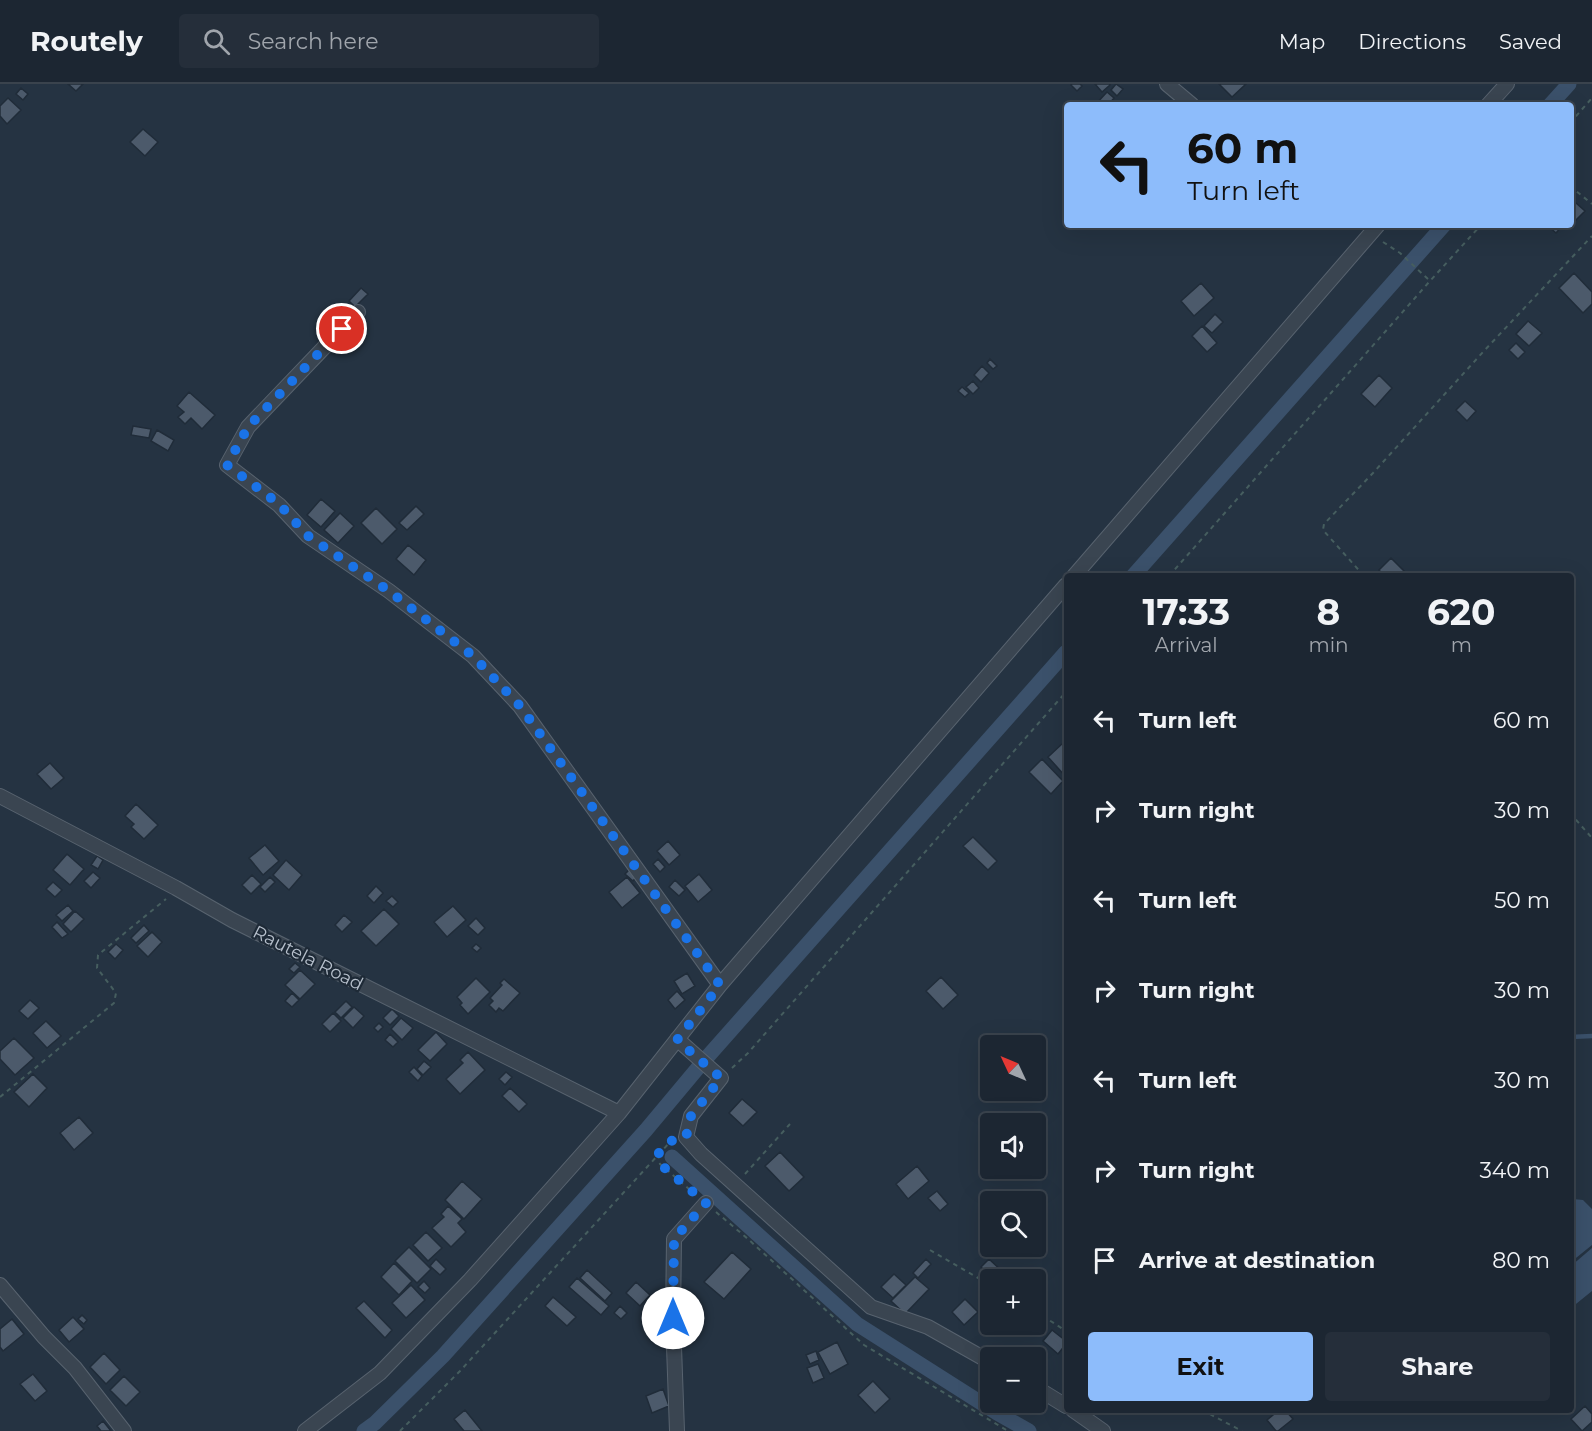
<!DOCTYPE html>
<meta charset="utf-8">
<style>
body{margin:0;font-family:Montserrat,sans-serif;background:#252e3a;color:#f1f3f6;height:100vh;display:flex;flex-direction:column;font-size:22px;white-space:nowrap}
*{box-sizing:border-box;margin:0}
p{font-size:20px;color:#a0a5ac}
.icon{flex:none;width:33px;height:33px;fill:none;stroke:currentColor;stroke-width:2;stroke-linecap:round;stroke-linejoin:round}
.map{position:relative;flex:1;overflow:hidden}
.panel{position:absolute;left:1064px;top:489px;width:510px;height:840px;display:flex;flex-direction:column;background:#1c2632;border-radius:6px;box-shadow:0 6px 24px #0002,0 0 0 2px #3a434d}
.panel>*{flex:none}
.guide{position:absolute;left:1064px;top:18px;width:510px;height:126px;border-radius:6px;box-shadow:0 6px 24px #0002,0 0 0 2px #3a434d;background:#8dbcfb;color:#111;overflow:hidden}
.needle{width:39px;rotate:314deg}
.controls{position:absolute;left:980px;top:951px;display:grid;gap:12px}
.controls a{display:grid;place-items:center;width:66px;height:66px;border-radius:6px;background:#1c2632;box-shadow:0 6px 24px #0002,0 0 0 2px #3a434d;font-size:30px}
.pin{position:absolute;display:grid;place-items:center;width:51px;height:51px;color:#fff;margin:-26px;border:3px solid #fff;border-radius:50%;box-shadow:0 2px 6px #0007}
.me{position:absolute;width:66px;margin:-33px;rotate:0deg;stroke-linejoin:round;filter:drop-shadow(0 0 4px #0008)}
.turn{display:flex;align-items:center;gap:21px;height:126px;padding:0 24px;font-size:27px}
.turn .icon{width:78px;height:78px;stroke-width:2.5}
.turn b{display:block;font-size:42px;line-height:51px}
.eta{display:flex;justify-content:space-evenly;align-items:center;height:102px;text-align:center}
.eta b{font-size:36px;font-weight:700;line-height:42px}
.action{display:flex;gap:12px;margin-top:auto;padding:12px 24px}
.action a{flex:1;height:69px;border-radius:6px;background:#8dbcfb;color:#111;font-size:24px;font-weight:700;line-height:69px;text-align:center}
.action a+a{background:#252e3a;color:#f1f3f6}
ul{padding:0;list-style:none}
li{display:flex;align-items:center;gap:18px;height:90px;padding:0 24px}
li div{flex:1}
li b{display:block;font-size:22px}
li em{font-style:normal}
header{display:flex;align-items:center;gap:36px;box-sizing:border-box;height:84px;padding:0 30px;background:#1c2632;border-bottom:2px solid #3a434d}
header strong{font-size:28px}
nav{display:flex;gap:33px;margin-inline-start:auto;font-size:21px}
.search{width:420px;height:54px;background:#252e3a;display:flex;align-items:center;gap:15px;box-sizing:border-box;padding:0 21px;border-radius:6px;color:#a0a5ac;font-size:22px}
.map>svg:first-child{display:block}
.water{fill:#3b516b}
.lines{fill:none;stroke-linecap:round;stroke-linejoin:round}
.stream{stroke:#3b516b;stroke-width:4.5}
.canal{stroke:#3b516b;stroke-width:15}
.building{fill:#4c5a6b;stroke:#202c39;stroke-width:1.5}
.minor-casing{stroke:#58636f;stroke-width:16}
.path{stroke:#465e5f;stroke-width:2;stroke-dasharray:4.5 4.5;stroke-linecap:butt}
.minor{stroke:#3a4551;stroke-width:14}
.route{stroke:#1a73e8;stroke-width:10;stroke-dasharray:0 18}
.labels{text-anchor:middle;dominant-baseline:central;stroke-width:4.5;stroke-linejoin:round;paint-order:stroke}
.street-label{font-size:18px;fill:#b7c0cc;stroke:#1e2a37}
</style>
<header>
<strong>Routely</strong>
<div class="search"><svg class="icon" aria-label="search" viewBox="0 0 24 24"><circle cx="10" cy="10" r="6"/><path d="M15 15l6 6"/></svg>Search here</div>
<nav><a>Map</a><a>Directions</a><a>Saved</a></nav>
</header>
<div class="map">
<svg width="1592" height="1347" viewBox="0 0 1592 1347">
<rect width="100%" height="100%" fill="#253342"/>
<path class="water" d="M 1573,1115 L 1583,1116 L 1592,1125 L 1592,1161 L 1571,1178 L 1570,1117 Z
M 1592,1164 L 1592,1207 L 1571,1224 L 1571,1182 Z"/>
<g class="lines">
<path class="stream" d="M 1570,953 L 1592,952"/>
<path class="canal" d="M 1550,21 L 1569,0
M 1133,492 L 1444,141
M 672,1073 L 857,1240 L 997,1329 L 1029,1347
M 364,1347 L 375,1339 L 443,1272 L 646,1046 L 702,979 L 1066,568"/>
</g>
<path class="building" d="M 68,0 L 83,0 L 76,7 Z
M 1072,0 L 1080,0 L 1082,2 L 1077,7 L 1071,1 Z
M 1095,0 L 1110,0 L 1110,1 L 1102,8 Z
M 1116,0 L 1123,5 L 1117,12 L 1111,6 Z
M 1219,0 L 1246,0 L 1232,13 Z
M 21,4 L 28,10 L 23,16 L 16,10 Z
M 1107,8 L 1114,14 L 1108,21 L 1095,21 Z
M 8,14 L 21,26 L 7,40 L 0,32 L 0,22 Z
M 143,45 L 158,58 L 145,72 L 130,58 Z
M 1576,119 L 1585,127 L 1573,139 L 1570,136 L 1570,125 Z
M 1547,141 L 1563,141 L 1556,149 Z
M 1574,189 L 1592,208 L 1592,220 L 1583,229 L 1559,204 Z
M 1201,199 L 1214,214 L 1194,232 L 1181,217 Z
M 361,204 L 368,210 L 355,223 L 349,217 Z
M 1215,230 L 1223,238 L 1212,249 L 1204,242 Z
M 1528,237 L 1542,249 L 1529,262 L 1516,250 Z
M 1202,242 L 1217,259 L 1207,268 L 1192,252 Z
M 1516,259 L 1525,268 L 1518,275 L 1509,266 Z
M 990,275 L 997,282 L 993,285 L 987,279 Z
M 982,282 L 989,289 L 981,298 L 974,291 Z
M 1379,291 L 1392,304 L 1375,323 L 1361,310 Z
M 973,297 L 979,304 L 973,310 L 966,303 Z
M 962,303 L 969,309 L 965,313 L 958,307 Z
M 189,308 L 215,331 L 202,345 L 191,334 L 185,340 L 178,333 L 184,328 L 177,322 Z
M 1465,317 L 1476,327 L 1467,337 L 1456,326 Z
M 133,342 L 151,345 L 149,354 L 131,351 Z
M 157,346 L 174,356 L 168,367 L 151,357 Z
M 321,415 L 335,427 L 321,443 L 307,431 Z
M 416,422 L 424,430 L 407,446 L 399,439 Z
M 376,424 L 397,445 L 382,460 L 361,439 Z
M 340,429 L 354,442 L 338,459 L 324,446 Z
M 408,461 L 426,476 L 414,491 L 396,475 Z
M 1391,474 L 1406,489 L 1402,492 L 1385,492 L 1379,486 Z
M 1063,659 L 1066,663 L 1066,693 L 1048,673 Z
M 1042,675 L 1063,697 L 1051,710 L 1029,688 Z
M 50,679 L 64,694 L 51,705 L 37,690 Z
M 136,720 L 158,741 L 144,755 L 131,743 L 134,740 L 125,732 Z
M 973,753 L 997,777 L 988,786 L 963,762 Z
M 668,757 L 680,771 L 669,781 L 657,767 Z
M 265,761 L 279,777 L 263,791 L 249,774 Z
M 67,770 L 84,785 L 70,801 L 53,786 Z
M 97,772 L 103,776 L 98,785 L 91,781 Z
M 658,775 L 665,783 L 660,788 L 653,780 Z
M 286,776 L 302,791 L 289,806 L 273,791 Z
M 631,784 L 638,791 L 633,797 L 625,790 Z
M 93,788 L 100,794 L 91,804 L 84,797 Z
M 699,790 L 712,806 L 698,818 L 685,802 Z
M 252,791 L 261,800 L 251,810 L 242,801 Z
M 270,793 L 275,798 L 265,808 L 260,803 Z
M 627,793 L 640,809 L 622,824 L 609,808 Z
M 675,796 L 685,806 L 679,812 L 669,803 Z
M 53,798 L 62,806 L 55,813 L 46,805 Z
M 376,802 L 383,809 L 374,819 L 367,812 Z
M 392,812 L 398,818 L 393,823 L 386,817 Z
M 68,821 L 73,827 L 62,837 L 56,831 Z
M 453,822 L 466,836 L 447,853 L 434,838 Z
M 384,825 L 399,840 L 376,862 L 361,847 Z
M 75,827 L 84,835 L 71,848 L 63,840 Z
M 344,831 L 352,838 L 342,848 L 335,841 Z
M 476,834 L 485,844 L 478,851 L 468,842 Z
M 57,838 L 68,850 L 62,854 L 52,843 Z
M 144,841 L 149,847 L 136,859 L 131,854 Z
M 152,848 L 162,858 L 148,873 L 137,862 Z
M 116,860 L 123,866 L 115,875 L 108,868 Z
M 476,860 L 481,864 L 477,868 L 472,864 Z
M 295,879 L 300,883 L 294,889 L 289,885 Z
M 300,886 L 315,900 L 300,915 L 285,901 Z
M 687,889 L 695,902 L 682,910 L 674,897 Z
M 941,893 L 958,911 L 943,925 L 926,907 Z
M 476,894 L 490,908 L 468,930 L 460,921 L 462,919 L 457,913 Z
M 504,895 L 520,909 L 503,927 L 499,924 L 496,928 L 489,921 L 493,917 L 490,914 L 502,901 L 500,899 Z
M 677,907 L 685,916 L 675,925 L 668,916 Z
M 292,909 L 299,916 L 292,923 L 285,917 Z
M 30,916 L 39,924 L 28,935 L 19,927 Z
M 346,917 L 352,923 L 341,934 L 335,928 Z
M 354,923 L 364,932 L 353,944 L 343,934 Z
M 392,925 L 399,932 L 390,941 L 383,934 Z
M 333,929 L 341,937 L 330,948 L 322,940 Z
M 401,934 L 413,944 L 402,956 L 391,945 Z
M 46,937 L 61,952 L 47,964 L 33,949 Z
M 379,939 L 383,943 L 378,948 L 374,944 Z
M 436,948 L 447,960 L 430,977 L 418,966 Z
M 390,950 L 398,958 L 393,963 L 385,956 Z
M 14,954 L 34,974 L 15,991 L 0,975 L 0,967 Z
M 468,968 L 485,986 L 460,1010 L 446,995 L 463,979 L 460,976 Z
M 424,977 L 431,983 L 423,991 L 417,985 Z
M 414,983 L 422,992 L 418,997 L 409,988 Z
M 506,988 L 512,993 L 505,1001 L 499,995 Z
M 33,990 L 47,1004 L 29,1023 L 14,1008 Z
M 510,1004 L 527,1020 L 519,1028 L 502,1012 Z
M 742,1015 L 757,1028 L 743,1042 L 729,1029 Z
M 79,1033 L 93,1049 L 74,1066 L 60,1049 Z
M 780,1068 L 804,1093 L 789,1107 L 765,1082 Z
M 917,1082 L 929,1097 L 908,1115 L 896,1100 Z
M 462,1097 L 482,1115 L 464,1135 L 445,1116 Z
M 937,1107 L 948,1120 L 940,1127 L 928,1114 Z
M 448,1122 L 462,1135 L 458,1139 L 466,1148 L 451,1163 L 432,1144 L 444,1133 L 441,1130 Z
M 426,1148 L 442,1164 L 428,1177 L 413,1161 Z
M 409,1163 L 431,1185 L 417,1199 L 395,1177 Z
M 732,1168 L 751,1185 L 724,1215 L 704,1198 Z
M 436,1175 L 446,1185 L 440,1191 L 430,1182 Z
M 926,1175 L 931,1180 L 918,1194 L 913,1189 Z
M 989,1175 L 1004,1189 L 998,1196 L 994,1196 L 981,1183 Z
M 394,1179 L 412,1197 L 399,1211 L 381,1193 Z
M 587,1186 L 612,1209 L 605,1217 L 580,1194 Z
M 894,1190 L 906,1201 L 893,1214 L 881,1203 Z
M 915,1193 L 929,1205 L 905,1230 L 891,1217 Z
M 577,1194 L 609,1222 L 601,1231 L 569,1203 Z
M 424,1197 L 430,1204 L 425,1209 L 418,1203 Z
M 636,1198 L 650,1211 L 640,1222 L 626,1209 Z
M 411,1201 L 425,1216 L 406,1234 L 392,1219 Z
M 553,1213 L 576,1233 L 567,1242 L 545,1222 Z
M 965,1215 L 978,1228 L 964,1241 L 952,1228 Z
M 364,1217 L 392,1246 L 385,1254 L 356,1224 Z
M 620,1222 L 627,1229 L 621,1235 L 614,1229 Z
M 82,1231 L 87,1236 L 84,1240 L 78,1235 Z
M 73,1233 L 84,1245 L 69,1258 L 59,1246 Z
M 12,1235 L 24,1250 L 3,1267 L 0,1263 L 0,1245 Z
M 1052,1246 L 1066,1257 L 1066,1260 L 1058,1270 L 1043,1257 Z
M 837,1258 L 848,1280 L 830,1290 L 818,1268 Z
M 816,1267 L 819,1276 L 810,1280 L 806,1271 Z
M 104,1269 L 120,1286 L 106,1300 L 90,1283 Z
M 818,1280 L 824,1294 L 813,1299 L 807,1284 Z
M 33,1290 L 47,1307 L 35,1317 L 20,1300 Z
M 124,1292 L 140,1308 L 126,1322 L 110,1306 Z
M 873,1297 L 890,1315 L 875,1329 L 858,1311 Z
M 663,1305 L 669,1322 L 652,1329 L 646,1312 Z
M 1585,1322 L 1592,1330 L 1592,1338 L 1582,1347 L 1571,1335 Z
M 465,1326 L 482,1347 L 464,1347 L 454,1335 Z
M 1279,1326 L 1285,1326 L 1293,1335 L 1278,1347 L 1276,1347 L 1267,1336 Z
M 103,1337 L 111,1347 L 101,1347 L 97,1342 Z"/>
<g class="lines">
<g class="minor-casing">
<path id="minor" d="M 1167,0 L 1192,21
M 1488,21 L 1507,0
M 358,228 L 248,343 L 227,381 L 279,421 L 308,452 L 389,507 L 473,572 L 520,622 L 720,901
M 1074,492 L 1378,141
M 0,712 L 176,804 L 232,836 L 619,1029
M 677,955 L 721,994 L 691,1032 L 686,1053 L 701,1070 L 871,1223 L 928,1243 L 990,1278
M 0,1201 L 44,1253 L 75,1284 L 124,1347
M 1035,1303 L 1066,1322
M 1073,1326 L 1103,1347
M 305,1347 L 380,1289 L 470,1196 L 619,1029 L 720,901 L 1066,501
M 677,1347 L 673,1234 L 674,1155 L 706,1119"/>
</g>
<path class="path" d="M 1570,39 L 1592,14
M 1570,102 L 1592,120
M 1383,158 L 1400,169 L 1429,196
M 1169,492 L 1430,197 L 1481,141
M 1364,492 L 1323,446 L 1324,440 L 1373,389 L 1483,268 L 1592,152
M 1570,729 L 1592,754
M 732,984 L 748,969 L 1066,608
M 0,1013 L 114,919 L 116,909 L 97,884 L 98,871 L 166,815
M 658,1070 L 660,1080 L 696,1111
M 745,1090 L 790,1040
M 716,1128 L 748,1155 L 864,1261 L 1008,1347
M 930,1166 L 990,1201
M 1035,1227 L 1066,1247
M 1202,1326 L 1242,1347
M 400,1347 L 460,1287 L 648,1082 L 671,1057 L 674,1056"/>
<use href="#minor" class="minor"/>
</g>
<g class="lines">
<path class="route" d="M 342,245 L 248,343 L 227,381 L 279,420 L 308,452 L 389,507 L 473,572 L 520,622 L 720,901 L 677,956 L 721,994 L 691,1032 L 686,1053 L 671,1057 L 658,1070 L 660,1080 L 706,1119 L 674,1155 L 673,1234"/>
</g>
<g class="labels">
<g class="street-label">
<text transform="translate(308 874) rotate(27)">Rautela Road</text>
</g>
</g>
</svg>
<div class="controls">
<a><svg class="needle" viewBox="-14 -14 28 28"><path d="M0-13l5 13h-10z" fill="#e53935"/><path d="M0 13l5-13h-10z" fill="#a0a5ac"/></svg></a>
<a><svg class="icon" aria-label="sound" viewBox="0 0 24 24"><path d="M4 9h4l5-4v14l-5-4H4zM17 9q2 3 0 6"/></svg></a>
<a><svg class="icon" aria-label="search" viewBox="0 0 24 24"><circle cx="10" cy="10" r="6"/><path d="M15 15l6 6"/></svg></a>
<a>+</a>
<a>−</a>
</div>
<div class="pin" style="left:342px;top:245px;background:#d93025"><svg class="icon" aria-label="arrive" viewBox="0 0 24 24"><path d="M6 21V4h12l-3 4 3 4H6"/></svg></div>
<svg class="me" style="left:673px;top:1234px" viewBox="-20 -20 40 40"><circle r="19" fill="#fff"/><path d="M0-13L10 11 0 6-10 11z" fill="#1a73e8"/></svg>
<div class="guide">
<div class="turn"><svg class="icon" aria-label="left" viewBox="0 0 24 24"><path d="M17 20v-9H6M10 6l-5 5 5 5"/></svg><div><b>60 m</b>Turn left</div></div>
</div>
<section class="panel">
<div class="eta">
<div><b>17:33</b><p>Arrival</p></div>
<div><b>8</b><p>min</p></div>
<div><b>620</b><p>m</p></div>
</div>
<ul>
<li><svg class="icon" aria-label="left" viewBox="0 0 24 24"><path d="M17 20v-9H6M10 6l-5 5 5 5"/></svg><div><b>Turn left</b></div><em>60 m</em></li>
<li><svg class="icon" aria-label="right" viewBox="0 0 24 24"><path d="M7 20v-9h11M14 6l5 5-5 5"/></svg><div><b>Turn right</b></div><em>30 m</em></li>
<li><svg class="icon" aria-label="left" viewBox="0 0 24 24"><path d="M17 20v-9H6M10 6l-5 5 5 5"/></svg><div><b>Turn left</b></div><em>50 m</em></li>
<li><svg class="icon" aria-label="right" viewBox="0 0 24 24"><path d="M7 20v-9h11M14 6l5 5-5 5"/></svg><div><b>Turn right</b></div><em>30 m</em></li>
<li><svg class="icon" aria-label="left" viewBox="0 0 24 24"><path d="M17 20v-9H6M10 6l-5 5 5 5"/></svg><div><b>Turn left</b></div><em>30 m</em></li>
<li><svg class="icon" aria-label="right" viewBox="0 0 24 24"><path d="M7 20v-9h11M14 6l5 5-5 5"/></svg><div><b>Turn right</b></div><em>340 m</em></li>
<li><svg class="icon" aria-label="arrive" viewBox="0 0 24 24"><path d="M6 21V4h12l-3 4 3 4H6"/></svg><div><b>Arrive at destination</b></div><em>80 m</em></li>
</ul>
<div class="action"><a>Exit</a><a>Share</a></div>
</section>
</div>
